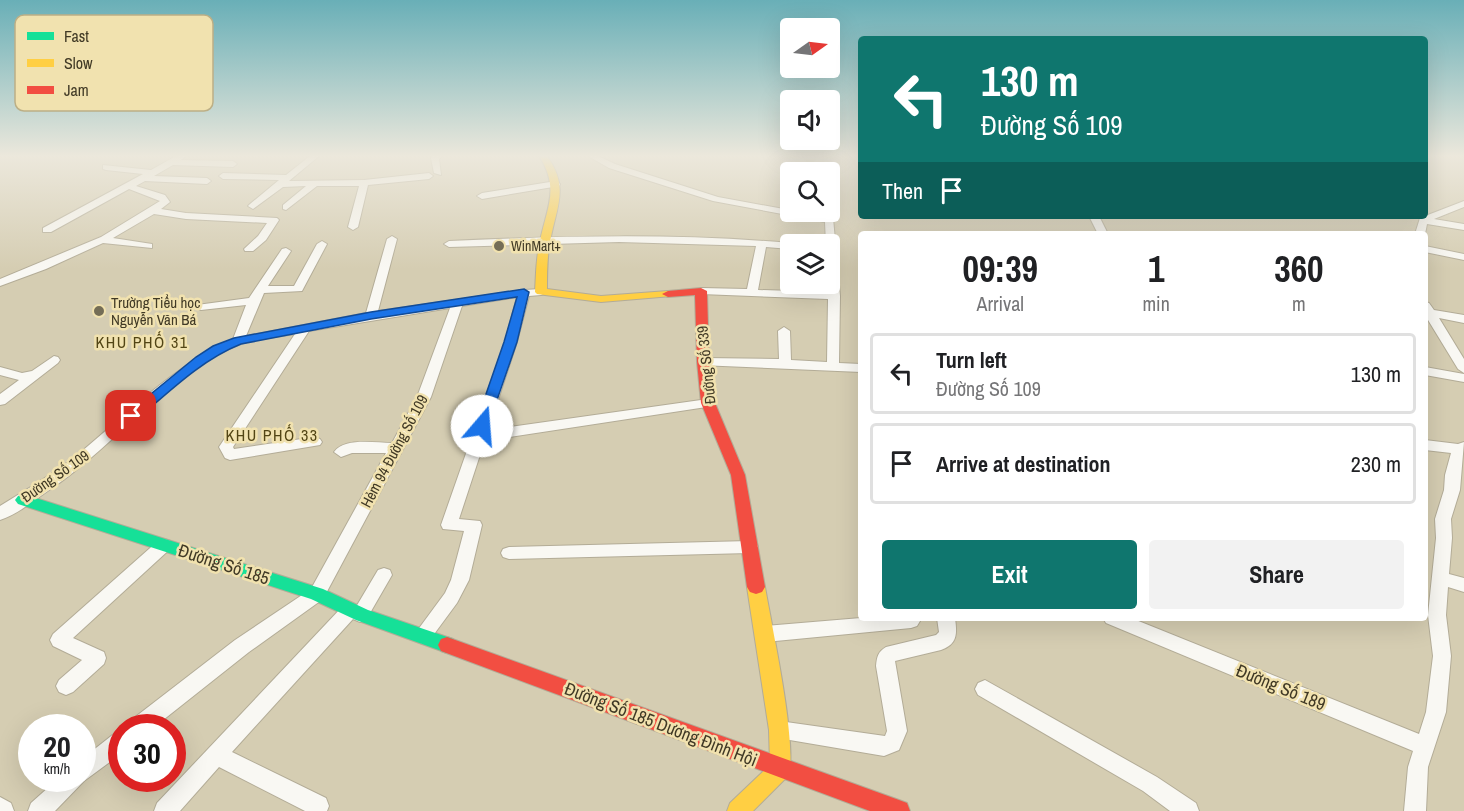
<!DOCTYPE html>
<meta charset="utf-8">
<style>
body{margin:0;font-family:"Archivo Narrow",sans-serif;background:#f2f2f2;color:#202124;height:100vh;display:flex;flex-direction:column;font-size:22px;white-space:nowrap}
*{box-sizing:border-box;margin:0}
p{font-size:20px;color:#757577}
.icon{flex:none;width:33px;height:33px;fill:none;stroke:currentColor;stroke-width:2;stroke-linecap:round;stroke-linejoin:round}
.map{position:relative;flex:1;overflow:hidden}
.drawer{position:absolute;left:858px;top:231px;width:570px;height:390px;display:flex;flex-direction:column;background:#fff;border-radius:6px;box-shadow:0 6px 24px #0002}
.drawer>*{flex:none}
.banner{position:absolute;left:858px;top:36px;width:570px;height:183px;border-radius:6px;box-shadow:0 6px 24px #0002;background:#0f766e;color:#fff;overflow:hidden}
.needle{width:39px;rotate:76deg}
.buttons{position:absolute;left:780px;top:18px;display:grid;gap:12px}
.buttons a{display:grid;place-items:center;width:60px;height:60px;border-radius:6px;background:#fff;box-shadow:0 6px 24px #0002;font-size:30px}
.speed{position:absolute;left:18px;top:714px;display:flex;gap:12px;font-size:30px;font-weight:700;text-align:center}
.speed>*{display:grid;place-content:center;width:78px;height:78px;border-radius:50%;background:#fff;box-shadow:0 6px 24px #0002;line-height:1}
.speed small{font-size:15px;font-weight:400}
.speed .limit{border:9px solid #d22;background:#fff;color:#111}
.pin{position:absolute;display:grid;place-items:center;width:51px;height:51px;color:#fff;margin:-26px;border-radius:12px;box-shadow:0 3px 9px #0006}
.me{position:absolute;width:66px;margin:-33px;rotate:18deg;stroke-linejoin:round;filter:drop-shadow(0 0 4px #0008)}
.turn{display:flex;align-items:center;gap:21px;height:126px;padding:0 24px;font-size:27px}
.turn .icon{width:78px;height:78px;stroke-width:2.5}
.turn b{display:block;font-size:42px;line-height:51px}
.then{display:flex;align-items:center;height:57px;padding:0 24px;background:#0003;gap:12px;font-size:22px}
.eta{display:flex;justify-content:space-evenly;align-items:center;height:102px;text-align:center}
.eta b{font-size:36px;font-weight:700;line-height:42px}
.cta{display:flex;gap:12px;margin-top:auto;padding:12px 24px}
.cta a{flex:1;height:69px;border-radius:6px;background:#0f766e;color:#fff;font-size:24px;font-weight:700;line-height:69px;text-align:center}
.cta a+a{background:#f2f2f2;color:#202124}
ul{padding:0;list-style:none}
li{display:flex;align-items:center;gap:18px;height:81px;margin:0 12px 9px;padding:0 12px;border:3px solid #e0e0e0;border-radius:6px}
li div{flex:1}
li b{display:block;font-size:22px}
li em{font-style:normal}
.map>svg:first-child{display:block}
.lines{fill:none;stroke-linecap:round;stroke-linejoin:round}
.street-casing{stroke:#b3ac97;stroke-width:2}
.fast-casing{stroke:#b3ac97;stroke-width:2}
.slow-casing{stroke:#b3ac97;stroke-width:2}
.jam-casing{stroke:#b3ac97;stroke-width:2}
.street{fill:#f9f8f3;fill-rule:evenodd}
.fast{fill:#16e098;fill-rule:evenodd}
.slow{fill:#ffcf43;fill-rule:evenodd}
.jam{fill:#f24e42;fill-rule:evenodd}
.route{fill:#1a73e8;stroke:#114b97;stroke-width:1.5}
.poi-dot{fill:#746d56;stroke:#f1e2af;stroke-width:2}
.labels{text-anchor:middle;dominant-baseline:central;stroke-width:5;stroke-linejoin:round;paint-order:stroke}
.far-poi-label{font-size:14px;fill:#403925;stroke:#f1e2af;text-anchor:start}
.poi-label{font-size:15px;fill:#403925;stroke:#f1e2af;text-anchor:start}
.street-label{font-size:15px;fill:#403925;stroke:#f1e2af}
.neighbourhood-label{font-size:16px;letter-spacing:1.5px;fill:#524515;stroke:#f1e2af}
.near-street-label{font-size:18px;fill:#403925;stroke:#f1e2af}
.key{fill:#f1e2af;stroke:#bcaf86;stroke-width:1.5}
.key-label{font-size:16px;fill:#403925}
</style>
<div class="map">
<svg width="1464" height="811" viewBox="0 0 1464 811">
<rect width="100%" height="100%" fill="#d5cdb2"/>
<g class="lines">
<g class="street-casing">
<path id="street" d="M 176,156 L 186,156 L 181,160 L 233,161 L 237,164 L 233,167 L 173,165 L 154,176 L 207,178 L 211,181 L 207,184 L 145,181 L 136,186 L 165,195 L 170,202 L 161,209 L 186,213 L 277,218 L 279,220 L 266,240 L 253,251 L 245,251 L 244,249 L 258,236 L 267,223 L 186,219 L 154,214 L 113,238 L 152,244 L 152,248 L 103,243 L 46,269 L 0,286 L 0,279 L 101,237 L 160,201 L 129,189 L 51,232 L 43,232 L 43,228 L 143,174 L 106,170 L 103,169 L 103,165 L 151,170 Z
M 310,156 L 319,156 L 289,181 L 364,180 L 429,173 L 433,176 L 429,179 L 368,185 L 358,227 L 353,230 L 348,227 L 359,186 L 317,186 L 286,210 L 283,209 L 283,205 L 306,186 L 283,187 L 253,209 L 248,206 L 250,204 L 279,180 L 223,179 L 219,176 L 223,173 L 286,175 Z
M 433,156 L 442,156 L 439,159 L 441,175 L 434,173 L 431,158 Z
M 588,156 L 598,156 L 615,164 L 718,197 L 833,218 L 840,296 L 839,363 L 861,364 L 861,372 L 699,365 L 697,362 L 703,358 L 779,359 L 778,331 L 784,327 L 790,331 L 791,360 L 827,362 L 828,299 L 701,294 L 695,291 L 701,288 L 747,289 L 756,246 L 619,242 L 449,247 L 444,244 L 449,241 C 563,236 676,233 790,243 L 794,244 L 790,244 L 790,249 L 766,247 L 758,290 L 828,292 L 830,244 L 826,244 L 825,222 L 713,201 L 609,168 Z
M 556,181 L 560,184 L 559,186 L 482,199 L 477,196 L 482,193 Z
M 1464,201 L 1464,207 L 1434,219 L 1464,224 L 1464,230 L 1427,224 L 1425,234 L 1415,234 L 1420,218 Z
M 1089,216 L 1099,216 L 1108,234 L 1098,234 Z
M 392,236 L 397,239 L 378,311 L 524,290 L 541,289 L 547,292 L 541,295 L 529,296 L 517,342 L 459,519 L 480,521 L 482,525 L 469,580 L 457,603 L 429,641 L 423,644 L 417,641 L 414,636 L 417,631 L 445,593 L 451,580 L 464,531 L 443,529 L 441,525 L 505,342 L 517,297 L 462,306 L 431,397 L 323,599 L 249,652 L 153,728 L 127,728 L 130,721 L 235,640 L 311,589 L 386,453 L 352,453 L 341,457 L 334,452 C 345,437 375,443 392,443 L 417,397 L 450,308 L 309,331 L 233,447 L 234,449 L 315,437 L 320,439 L 322,442 L 320,445 L 230,460 L 225,458 L 219,447 L 295,334 C 278,337 258,338 241,344 C 176,367 114,446 55,486 C 38,497 19,514 0,520 L 0,506 C 27,489 56,473 81,452 C 130,411 174,366 233,339 L 246,305 L 201,310 L 195,307 L 197,305 L 249,298 L 282,249 L 286,248 L 291,251 L 268,286 L 294,286 L 317,244 L 322,241 L 327,244 L 302,291 L 264,293 L 246,336 L 366,313 L 387,239 Z
M 1425,246 L 1464,254 L 1464,260 L 1425,252 Z
M 1425,302 L 1429,303 L 1434,310 L 1464,315 L 1464,323 L 1439,318 L 1464,359 L 1464,373 L 1458,369 L 1425,315 Z
M 54,356 L 58,357 L 60,360 L 58,363 L 5,404 L 0,405 L 0,394 L 19,380 L 0,375 L 0,367 L 22,373 L 32,371 Z
M 1425,367 L 1464,374 L 1464,382 L 1425,375 Z
M 708,399 L 715,403 L 713,406 L 503,438 L 496,433 L 503,428 Z
M 1425,440 L 1458,444 L 1464,442 L 1460,490 L 1451,519 L 1452,538 L 1449,574 L 1464,578 L 1464,592 L 1448,587 L 1446,615 L 1451,656 L 1446,712 L 1428,767 L 1426,811 L 1404,811 L 1408,767 L 1413,751 L 1106,623 L 1103,618 L 1131,618 L 1419,734 L 1426,712 L 1433,656 L 1428,615 L 1436,538 L 1435,519 L 1444,490 L 1445,475 L 1451,453 L 1425,450 Z
M 164,539 L 170,541 L 172,545 L 170,549 L 73,638 L 104,652 L 106,658 L 104,664 L 73,692 L 66,695 L 59,692 L 56,686 L 59,680 L 82,660 L 53,646 L 50,640 L 53,634 L 158,541 Z
M 750,541 L 756,543 L 758,547 L 756,551 L 750,553 L 509,559 L 503,557 L 501,553 L 503,549 L 509,547 Z
M 384,568 L 390,570 L 392,575 L 366,620 L 360,622 L 353,619 L 232,752 L 326,798 L 329,806 L 327,811 L 305,811 L 219,767 L 180,811 L 154,811 L 157,803 L 343,606 L 349,604 L 356,607 L 378,570 Z
M 861,618 L 918,618 L 920,621 L 917,626 L 911,628 L 765,642 L 759,639 L 756,634 L 759,629 L 765,626 Z
M 937,618 L 955,618 C 957,633 958,644 941,650 L 895,661 L 907,731 L 899,750 L 884,756 L 772,737 L 769,730 L 772,723 L 779,721 L 885,736 L 887,731 L 876,666 C 877,656 878,652 886,647 L 936,635 L 939,632 Z
M 985,680 L 1157,777 L 1196,803 L 1199,811 L 1170,811 L 1143,791 L 978,695 L 975,689 L 978,683 Z
M 122,731 L 122,753 L 84,781 L 55,811 L 28,811 L 31,803 L 59,778 L 82,778 L 82,759 L 115,733 Z
M 0,797 L 11,803 L 14,811 L 0,811 Z"/>
</g>
<g class="fast-casing">
<path id="fast" d="M 23,494 L 323,589 L 368,610 L 453,639 L 456,645 L 453,651 L 447,653 L 356,620 L 311,599 L 18,504 L 15,500 L 18,496 Z"/>
</g>
<g class="slow-casing">
<path id="slow" d="M 539,156 L 547,156 C 570,188 556,207 550,242 C 547,257 547,274 547,289 L 601,296 L 668,291 L 672,292 L 672,296 L 601,302 L 537,294 L 535,292 C 536,275 536,257 540,241 C 547,207 560,188 539,156 Z
M 756,580 L 762,582 L 765,587 C 771,622 799,751 788,776 L 753,811 L 727,811 L 730,803 L 770,765 L 769,730 L 747,587 L 750,582 Z"/>
</g>
<g class="jam-casing">
<path id="jam" d="M 701,288 L 707,291 L 709,362 L 715,403 L 745,475 L 765,587 L 762,592 L 756,594 L 750,592 L 747,587 L 731,475 L 701,403 L 697,362 L 695,295 L 668,297 L 662,294 L 668,291 Z
M 447,637 L 899,800 L 907,803 L 910,811 L 870,811 L 441,651 L 438,645 L 441,639 Z"/>
</g>
<use href="#street" class="street"/>
<use href="#fast" class="fast"/>
<use href="#slow" class="slow"/>
<use href="#jam" class="jam"/>
</g>
<linearGradient id="sky" x2="0" y2="1"><stop stop-color="#69afb7"/><stop offset="0.58" stop-color="#ece8dc"/><stop offset="1" stop-color="#ece8dc" stop-opacity="0"/></linearGradient>
<rect width="1464" height="269" fill="url(#sky)"/>
<path class="route" d="M 524,289 L 529,292 L 517,342 L 487,429 L 477,429 L 475,426 L 504,342 L 517,297 L 371,319 L 241,344 C 201,360 169,392 136,420 L 126,420 L 124,416 L 196,357 L 213,346 L 234,338 L 371,312 Z"/>
<g class="poi-dot">
<circle cx="499" cy="246" r="6"/>
<circle cx="99" cy="311" r="6"/>
</g>
<g class="labels">
<g class="far-poi-label">
<text x="511" y="246">WinMart+</text>
</g>
<g class="poi-label">
<text x="111" y="302">Trường Tiểu học<tspan x="111" dy="17">Nguyễn Văn Bá</tspan></text>
</g>
<g class="street-label">
<text transform="translate(706 365) rotate(-96)">Đường Số 339</text>
<text transform="translate(394 451) rotate(-62)">Hẻm 94 Đường Số 109</text>
<text transform="translate(55 476) rotate(-35)">Đường Số 109</text>
</g>
<g class="neighbourhood-label">
<text x="142" y="342">KHU PHỐ 31</text>
<text x="272" y="435">KHU PHỐ 33</text>
</g>
<g class="near-street-label">
<text transform="translate(224 564) rotate(18)">Đường Số 185</text>
<text transform="translate(1281 687) rotate(22)">Đường Số 189</text>
<text transform="translate(661 724) rotate(21)">Đường Số 185 Dương Đình Hội</text>
</g>
</g>
<rect x="15" y="15" width="198" height="96" rx="9" class="key"/>
<rect x="27" y="32" width="27" height="8" fill="#16e098"/>
<rect x="27" y="59" width="27" height="8" fill="#ffcf43"/>
<rect x="27" y="86" width="27" height="8" fill="#f24e42"/>
<g class="key-label">
<text x="64" y="42">Fast</text>
<text x="64" y="69">Slow</text>
<text x="64" y="96">Jam</text>
</g>
</svg>
<div class="buttons">
<a><svg class="needle" viewBox="-14 -14 28 28"><path d="M0-13l5 13h-10z" fill="#e53935"/><path d="M0 13l5-13h-10z" fill="#757577"/></svg></a>
<a><svg class="icon" aria-label="sound" viewBox="0 0 24 24"><path d="M4 9h4l5-4v14l-5-4H4zM17 9q2 3 0 6"/></svg></a>
<a><svg class="icon" aria-label="search" viewBox="0 0 24 24"><circle cx="10" cy="10" r="6"/><path d="M15 15l6 6"/></svg></a>
<a><svg class="icon" aria-label="layers" viewBox="0 0 24 24"><path d="M12 4l9 5-9 5-9-5zM3 14l9 5 9-5"/></svg></a>
</div>
<div class="speed"><div>20<small>km/h</small></div><div class="limit">30</div></div>
<div class="pin" style="left:131px;top:416px;background:#d93025"><svg class="icon" aria-label="arrive" viewBox="0 0 24 24"><path d="M6 21V4h12l-3 4 3 4H6"/></svg></div>
<svg class="me" style="left:482px;top:426px" viewBox="-20 -20 40 40"><circle r="19" fill="#fff"/><path d="M0-13L10 11 0 6-10 11z" fill="#1a73e8"/></svg>
<div class="banner">
<div class="turn"><svg class="icon" aria-label="left" viewBox="0 0 24 24"><path d="M17 20v-9H6M10 6l-5 5 5 5"/></svg><div><b>130 m</b>Đường Số 109</div></div>
<div class="then">Then<svg class="icon" aria-label="arrive" viewBox="0 0 24 24"><path d="M6 21V4h12l-3 4 3 4H6"/></svg></div>
</div>
<section class="drawer">
<div class="eta">
<div><b>09:39</b><p>Arrival</p></div>
<div><b>1</b><p>min</p></div>
<div><b>360</b><p>m</p></div>
</div>
<ul>
<li><svg class="icon" aria-label="left" viewBox="0 0 24 24"><path d="M17 20v-9H6M10 6l-5 5 5 5"/></svg><div><b>Turn left</b><p>Đường Số 109</p></div><em>130 m</em></li>
<li><svg class="icon" aria-label="arrive" viewBox="0 0 24 24"><path d="M6 21V4h12l-3 4 3 4H6"/></svg><div><b>Arrive at destination</b></div><em>230 m</em></li>
</ul>
<div class="cta"><a>Exit</a><a>Share</a></div>
</section>
</div>
